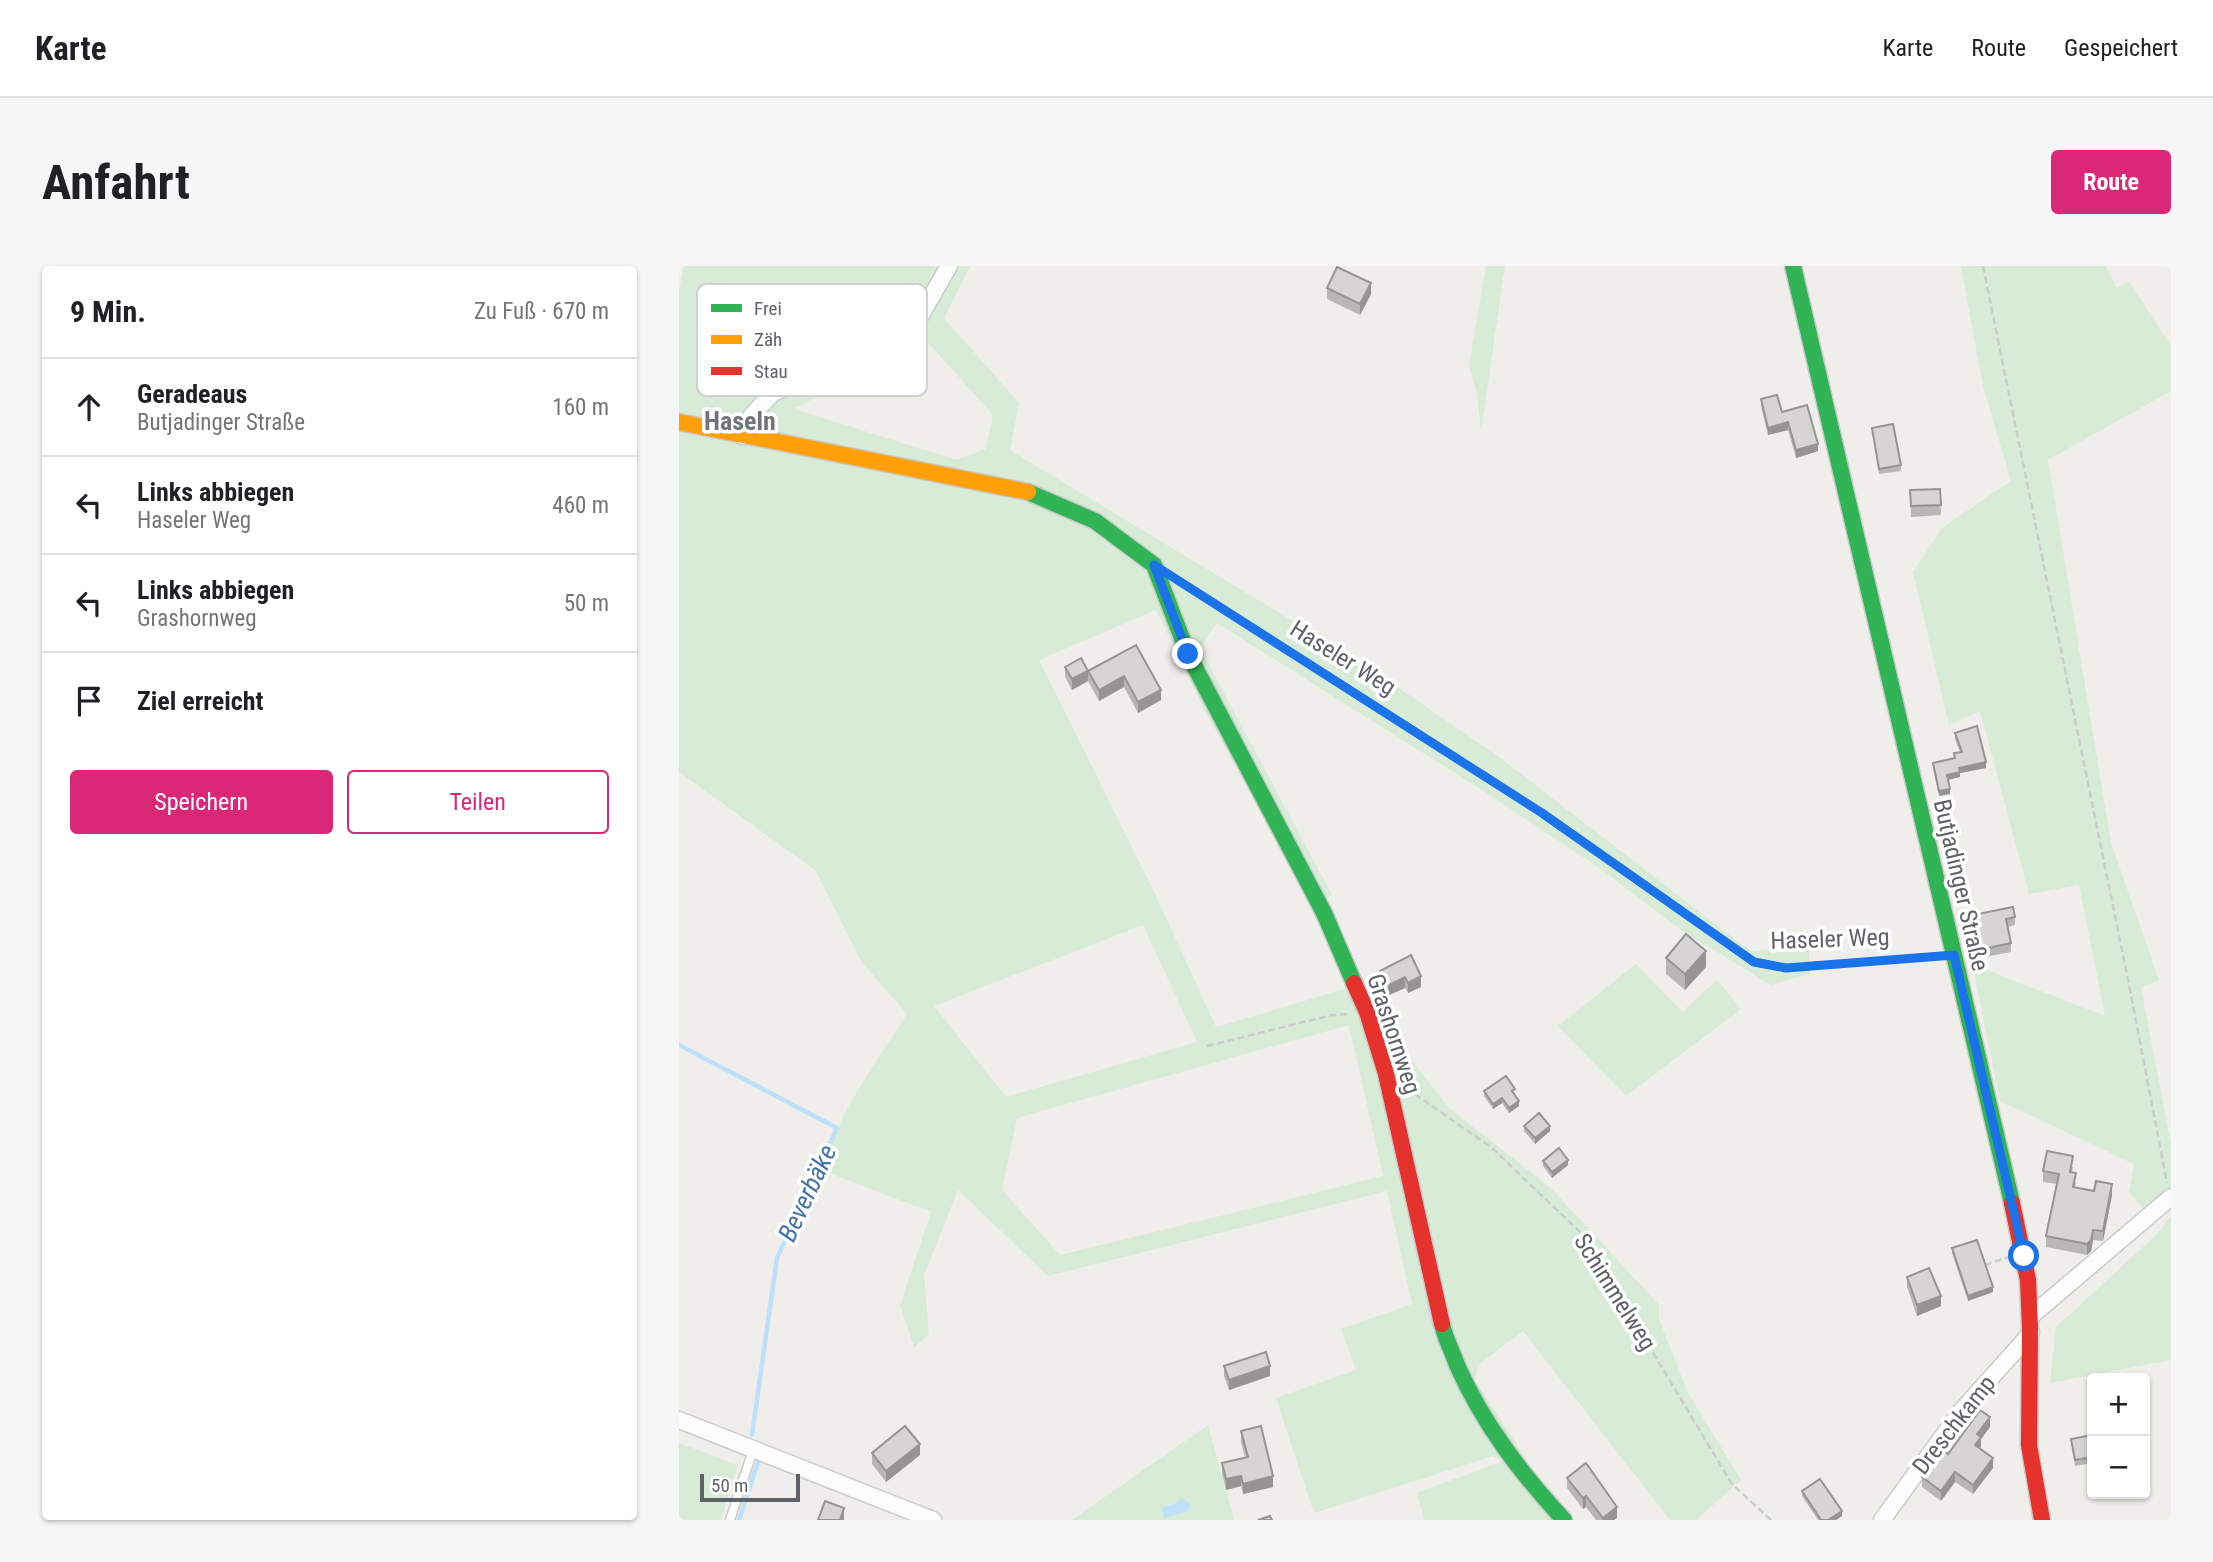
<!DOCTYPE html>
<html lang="de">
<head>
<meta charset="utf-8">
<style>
  body { margin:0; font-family:"Roboto Condensed",sans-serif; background:#f6f6f6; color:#202124 }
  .controls { position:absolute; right:21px; bottom:21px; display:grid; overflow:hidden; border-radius:7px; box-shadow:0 2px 5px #0004 }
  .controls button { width:63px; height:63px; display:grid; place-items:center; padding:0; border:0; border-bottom:2px solid #e0e0e0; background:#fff; color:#202124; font:35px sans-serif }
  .scale { position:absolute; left:21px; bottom:18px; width:100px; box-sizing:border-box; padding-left:7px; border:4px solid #5f6368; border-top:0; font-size:19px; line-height:24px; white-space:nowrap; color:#5f6368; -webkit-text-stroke:5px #fff; paint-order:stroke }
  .stop { position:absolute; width:21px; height:21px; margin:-16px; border:5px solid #1a73e8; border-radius:50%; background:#fff }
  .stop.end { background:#1a73e8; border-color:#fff; box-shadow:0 2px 7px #0008 }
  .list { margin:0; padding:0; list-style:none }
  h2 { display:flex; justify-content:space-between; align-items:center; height:91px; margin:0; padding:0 28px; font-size:30px }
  h2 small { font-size:23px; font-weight:400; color:#757577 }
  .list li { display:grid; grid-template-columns:46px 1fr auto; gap:21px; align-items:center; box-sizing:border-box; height:98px; padding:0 28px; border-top:2px solid #e0e0e0 }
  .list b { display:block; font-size:26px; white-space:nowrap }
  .list p { margin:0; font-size:23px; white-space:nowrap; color:#757577 }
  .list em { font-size:23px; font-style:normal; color:#757577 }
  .actions { display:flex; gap:14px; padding:21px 28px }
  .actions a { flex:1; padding:16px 0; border:2px solid #db2777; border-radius:7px; text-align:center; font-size:24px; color:#db2777 }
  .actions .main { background:#db2777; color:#fff }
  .icon { flex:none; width:38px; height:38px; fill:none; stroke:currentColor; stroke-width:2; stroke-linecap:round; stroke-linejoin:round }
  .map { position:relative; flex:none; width:1492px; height:1254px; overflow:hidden; border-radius:7px }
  header { display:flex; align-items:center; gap:42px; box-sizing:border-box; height:98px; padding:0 35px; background:#fff; border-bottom:2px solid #e0e0e0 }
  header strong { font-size:33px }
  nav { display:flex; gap:38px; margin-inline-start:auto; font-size:24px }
  .intro { display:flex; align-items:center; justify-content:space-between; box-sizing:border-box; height:168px; padding:0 42px }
  h1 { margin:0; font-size:49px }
  .button { padding:18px 32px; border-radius:7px; background:#db2777; color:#fff; font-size:24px; font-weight:700 }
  main { display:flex; gap:42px; padding:0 42px }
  aside { flex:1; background:#fff; border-radius:7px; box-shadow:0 2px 5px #0004 }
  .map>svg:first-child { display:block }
  .green { fill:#d8ebd6; fill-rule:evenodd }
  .water { fill:#bfe0f9 }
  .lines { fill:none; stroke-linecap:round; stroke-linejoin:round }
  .stream { stroke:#bfe0f9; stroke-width:4.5 }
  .lane-casing { stroke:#cbcccc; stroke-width:11 }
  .street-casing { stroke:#cbcccc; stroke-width:19 }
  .fast-casing { stroke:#cacacb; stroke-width:19 }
  .slow-casing { stroke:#cacacb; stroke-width:19 }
  .jam-casing { stroke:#cacacb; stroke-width:19 }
  .path { stroke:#cacfcc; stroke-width:2.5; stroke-dasharray:7 3.5; stroke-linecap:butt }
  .lane { stroke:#fdfcfc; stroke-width:8 }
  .street { stroke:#fdfcfc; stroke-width:16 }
  .fast { stroke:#30b455; stroke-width:16 }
  .slow { stroke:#ff9f0a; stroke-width:16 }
  .jam { stroke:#e5322d; stroke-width:16 }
  .wall { fill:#b8b7b5 }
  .shaded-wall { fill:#969594 }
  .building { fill:#d6d5d3; stroke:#969594; stroke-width:2 }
  .route { stroke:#1a73e8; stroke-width:9 }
  .labels { text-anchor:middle; stroke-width:7; stroke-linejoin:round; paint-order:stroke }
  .street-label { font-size:24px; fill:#5f6368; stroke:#fff }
  .neighbourhood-label { font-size:26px; font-weight:bold; fill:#70757a; stroke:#fff }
  .water-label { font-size:26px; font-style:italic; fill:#4174aa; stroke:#fff }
  .key { fill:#fff; stroke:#cfd0d2; stroke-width:2 }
  .key-label { font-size:19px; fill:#5f6368 }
</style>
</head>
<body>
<header>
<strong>Karte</strong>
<nav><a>Karte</a><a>Route</a><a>Gespeichert</a></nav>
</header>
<div class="intro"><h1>Anfahrt</h1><a class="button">Route</a></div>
<main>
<aside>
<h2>9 Min.<small>Zu Fuß · 670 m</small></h2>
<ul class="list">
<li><svg class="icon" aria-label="ahead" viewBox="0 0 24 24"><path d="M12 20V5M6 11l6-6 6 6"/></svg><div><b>Geradeaus</b><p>Butjadinger Straße</p></div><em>160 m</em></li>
<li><svg class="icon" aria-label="left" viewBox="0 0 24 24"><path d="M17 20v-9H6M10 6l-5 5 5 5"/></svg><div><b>Links abbiegen</b><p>Haseler Weg</p></div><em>460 m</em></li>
<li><svg class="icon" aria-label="left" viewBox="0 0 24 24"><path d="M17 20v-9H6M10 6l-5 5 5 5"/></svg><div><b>Links abbiegen</b><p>Grashornweg</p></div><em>50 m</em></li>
<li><svg class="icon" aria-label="arrive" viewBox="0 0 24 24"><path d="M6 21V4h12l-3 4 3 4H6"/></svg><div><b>Ziel erreicht</b></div></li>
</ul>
<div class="actions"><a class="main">Speichern</a><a>Teilen</a></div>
</aside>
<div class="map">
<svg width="1492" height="1254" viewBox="0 0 1492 1254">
  <rect width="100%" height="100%" fill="#efeeea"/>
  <g class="green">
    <path d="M 5,0 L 291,0 L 265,52 L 340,137 L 331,184 L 688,400 L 820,491 L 1071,685 L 1130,683 L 1131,708 L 1092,719 L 1002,664 L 922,603 L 803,524 L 538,357 L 521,382 L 653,629 L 634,638 L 525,443 L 477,344 L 360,394 L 478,632 L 537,761 L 669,722 L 706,760 L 770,842 L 873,923 L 980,1039 L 980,1053 L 1009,1127 L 1062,1214 L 1017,1254 L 991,1254 L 844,1065 L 799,1099 L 796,1114 L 847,1193 L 825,1195 L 877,1254 L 745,1254 L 738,1227 L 824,1195 L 814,1190 L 635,1247 L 597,1132 L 677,1104 L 662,1063 L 733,1038 L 708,925 L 369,1010 L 279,924 L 245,1009 L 250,1068 L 235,1081 L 221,1040 L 252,946 L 147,906 C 147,863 204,786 228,748 L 182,695 L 136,604 L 0,506 L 0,24 ZM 246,73 L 314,149 L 307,183 L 278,194 L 115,143 ZM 464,659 L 518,776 L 327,831 L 255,740 ZM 670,759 L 704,910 L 381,989 L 323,924 L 338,852 Z"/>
    <path d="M 807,0 L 826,0 L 802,166 L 798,127 L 790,100 Z"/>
    <path d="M 1282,0 L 1427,0 L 1437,22 L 1450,16 L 1492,80 L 1492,125 L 1369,194 L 1432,577 L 1480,714 L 1462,722 L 1492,879 L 1492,921 L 1465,943 L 1450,926 L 1455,898 L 1321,835 L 1293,698 L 1426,750 L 1400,619 L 1350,628 L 1301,445 L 1270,459 L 1234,306 L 1263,262 L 1332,215 L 1304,120 Z"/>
    <path d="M 957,698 L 1003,746 L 1038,714 L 1062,743 L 947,830 L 879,760 Z"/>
    <path d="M 1492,950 L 1492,1094 L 1371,1117 L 1377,1061 L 1476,970 Z"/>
    <path d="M 529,1159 L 555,1254 L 393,1254 Z"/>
    <path d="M 0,1177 L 59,1199 L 42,1254 L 0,1254 Z"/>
  </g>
  <path class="water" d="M 503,1232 L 511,1238 L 509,1245 L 485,1252 L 483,1241 L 496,1238 Z"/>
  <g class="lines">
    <g class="stream">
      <path d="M 0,779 L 158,862 L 98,992 L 73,1169"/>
      <path d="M 60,1254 L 79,1196"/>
    </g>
    <g class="lane-casing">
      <path id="lane" d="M 51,1254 L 74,1184"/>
    </g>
    <g class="street-casing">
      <g id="street">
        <path d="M 64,170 L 73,149 L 94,127 L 207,74 L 239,54 L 270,0"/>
        <path d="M 1351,1051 L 1492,931"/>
        <path d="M 0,1154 L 254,1254"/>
        <path d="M 1203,1254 L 1283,1144 L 1352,1067"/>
      </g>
    </g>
    <g class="fast-casing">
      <g id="fast">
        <path d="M 1114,0 L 1333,937"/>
        <path d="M 349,226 L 416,255 L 475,299 L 509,388 L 645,647 L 675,717"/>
        <path d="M 763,1058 C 766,1072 773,1085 778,1099 C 804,1158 842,1207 885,1254"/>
      </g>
    </g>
    <g class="slow-casing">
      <path id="slow" d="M 0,156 L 349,226"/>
    </g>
    <g class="jam-casing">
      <g id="jam">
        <path d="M 675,717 L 688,746 L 707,808 L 763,1058"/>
        <path d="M 1333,937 L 1349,1014 L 1351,1061 L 1350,1179 L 1363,1254"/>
      </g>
    </g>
    <g class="path">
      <path d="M 1304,0 L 1452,729 L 1488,917"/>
      <path d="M 498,314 L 863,547 L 1075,696 L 1107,702 L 1257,690"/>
      <path d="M 528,780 L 653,749 L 671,748"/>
      <path d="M 727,822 L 812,881 L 902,967 L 1053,1218 L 1092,1254"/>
      <path d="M 1306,999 L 1329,991"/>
    </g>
    <use href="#lane" class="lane"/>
    <use href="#street" class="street"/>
    <use href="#fast" class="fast"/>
    <use href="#slow" class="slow"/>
    <use href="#jam" class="jam"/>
  </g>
  <g class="wall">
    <path d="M 648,22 L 692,28 L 681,49 L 648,33 Z"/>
    <path d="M 1082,133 L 1103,146 L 1139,185 L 1117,192 L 1109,164 L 1089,169 L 1082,140 Z"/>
    <path d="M 1193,162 L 1222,199 L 1222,205 L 1200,208 Z"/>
    <path d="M 1261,223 L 1262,249 L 1232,251 L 1231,224 Z"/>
    <path d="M 457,379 L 482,434 L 459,447 L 445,421 L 420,435 L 409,415 L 393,424 L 386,411 L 386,401 L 409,405 Z"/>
    <path d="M 1276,467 L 1307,502 L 1281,507 L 1281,511 L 1269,514 L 1271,528 L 1260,530 L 1254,502 L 1254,497 L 1275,493 L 1275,487 L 1281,486 L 1276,473 Z"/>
    <path d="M 1299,648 L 1336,651 L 1336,659 L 1329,661 L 1332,677 L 1332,686 L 1295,693 L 1290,669 L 1290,660 L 1300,658 Z"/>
    <path d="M 732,689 L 742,721 L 729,727 L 726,722 L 708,730 L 701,715 L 701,705 Z"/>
    <path d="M 987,692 L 1027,701 L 1006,724 L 987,708 Z"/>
    <path d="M 805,825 L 836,828 L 840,840 L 830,847 L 823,837 L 814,843 L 805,830 Z"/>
    <path d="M 845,860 L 871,865 L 856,878 L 845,865 Z"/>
    <path d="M 864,895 L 889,899 L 873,912 L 864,900 Z"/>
    <path d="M 1394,901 L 1393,906 L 1397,918 L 1396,921 L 1433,929 L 1424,975 L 1414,974 L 1412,985 L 1408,989 L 1367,981 L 1367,970 L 1378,918 L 1364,916 L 1364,905 Z"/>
    <path d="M 1273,982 L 1314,1026 L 1289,1035 L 1273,987 Z"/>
    <path d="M 1228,1011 L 1262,1040 L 1238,1050 L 1228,1021 Z"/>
    <path d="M 545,1100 L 591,1110 L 550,1124 L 545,1110 Z"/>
    <path d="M 1311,1161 L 1302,1173 L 1302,1181 L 1300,1182 L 1314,1202 L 1294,1228 L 1276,1216 L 1262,1235 L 1243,1221 L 1243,1211 L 1269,1188 Z"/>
    <path d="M 562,1165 L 594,1221 L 564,1228 L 562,1220 L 547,1224 L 543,1208 L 543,1197 L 566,1191 L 562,1176 Z"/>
    <path d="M 1413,1169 L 1413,1197 L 1396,1200 L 1392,1173 Z"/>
    <path d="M 193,1187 L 241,1189 L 207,1216 L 193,1198 Z"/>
    <path d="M 888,1212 L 938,1252 L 935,1254 L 917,1254 L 907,1241 L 904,1243 L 888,1222 Z"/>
    <path d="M 1123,1225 L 1163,1250 L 1157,1254 L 1139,1254 L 1123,1230 Z"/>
  </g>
  <g class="shaded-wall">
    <path d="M 692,17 L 692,28 L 681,49 L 681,38 Z"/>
    <path d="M 1109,156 L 1109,164 L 1089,169 L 1089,162 Z"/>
    <path d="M 1139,178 L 1139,185 L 1117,192 L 1117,184 Z"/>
    <path d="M 409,405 L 409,415 L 393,424 L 393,413 Z"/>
    <path d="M 445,410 L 445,421 L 420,435 L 420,424 Z"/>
    <path d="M 482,424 L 482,434 L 459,447 L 459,436 Z"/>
    <path d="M 1307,496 L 1307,502 L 1281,507 L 1281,511 L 1268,514 L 1268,509 L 1280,502 Z"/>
    <path d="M 1271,523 L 1271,528 L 1260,530 L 1260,525 Z"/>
    <path d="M 1027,685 L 1027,701 L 1006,724 L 1006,708 Z"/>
    <path d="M 742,710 L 742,721 L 729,727 L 729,717 Z"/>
    <path d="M 726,711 L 726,722 L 708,730 L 708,720 Z"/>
    <path d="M 823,832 L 823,837 L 814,843 L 814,838 Z"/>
    <path d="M 840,835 L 840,840 L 830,847 L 830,842 Z"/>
    <path d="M 871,860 L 871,865 L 856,878 L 856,872 Z"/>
    <path d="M 889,894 L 889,899 L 873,912 L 873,906 Z"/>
    <path d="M 1433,918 L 1433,929 L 1424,975 L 1424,965 Z"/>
    <path d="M 1414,964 L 1414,974 L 1412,985 L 1408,989 L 1408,978 Z"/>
    <path d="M 1314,1021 L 1314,1026 L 1289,1035 L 1289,1030 Z"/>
    <path d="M 1262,1030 L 1262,1040 L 1238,1050 L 1238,1039 Z"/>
    <path d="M 591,1100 L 591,1110 L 550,1124 L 550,1114 Z"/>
    <path d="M 1311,1151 L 1311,1161 L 1302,1173 L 1302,1181 L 1296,1188 L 1296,1179 L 1298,1168 Z"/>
    <path d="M 241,1178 L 241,1189 L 207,1216 L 207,1205 Z"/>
    <path d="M 1314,1192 L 1314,1202 L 1294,1228 L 1294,1219 Z"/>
    <path d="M 1276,1206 L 1276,1216 L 1262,1235 L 1262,1225 Z"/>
    <path d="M 562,1210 L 562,1220 L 547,1224 L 547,1213 Z"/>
    <path d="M 594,1210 L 594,1221 L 564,1228 L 564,1218 Z"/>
    <path d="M 907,1230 L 907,1241 L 904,1243 L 904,1232 Z"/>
    <path d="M 938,1241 L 938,1252 L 935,1254 L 924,1254 L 924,1252 Z"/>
    <path d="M 165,1242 L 165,1254 L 161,1254 Z"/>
    <path d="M 1163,1245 L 1163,1250 L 1157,1254 L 1149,1254 Z"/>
  </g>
  <g class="building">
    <path d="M 658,1 L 692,17 L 681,38 L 648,22 Z"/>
    <path d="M 1098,129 L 1103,146 L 1128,139 L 1139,178 L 1117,184 L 1109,156 L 1089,162 L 1082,133 Z"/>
    <path d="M 1214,158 L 1222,199 L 1200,203 L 1193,162 Z"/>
    <path d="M 1261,223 L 1262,239 L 1232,240 L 1231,224 Z"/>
    <path d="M 457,379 L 482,424 L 459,436 L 445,410 L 420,424 L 409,405 Z"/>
    <path d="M 402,392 L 409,405 L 393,413 L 386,401 Z"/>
    <path d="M 1298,460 L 1307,496 L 1280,502 L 1281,506 L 1268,509 L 1271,523 L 1260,525 L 1254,497 L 1276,492 L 1275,487 L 1283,486 L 1276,467 Z"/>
    <path d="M 1334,641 L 1336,651 L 1327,653 L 1332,677 L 1295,685 L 1290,660 L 1301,658 L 1299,648 Z"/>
    <path d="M 1007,668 L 1027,685 L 1006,708 L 987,692 Z"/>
    <path d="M 732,689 L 742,710 L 729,717 L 726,711 L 708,720 L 701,705 Z"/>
    <path d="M 827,810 L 836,823 L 833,825 L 840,835 L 830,842 L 823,832 L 814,838 L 805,825 Z"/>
    <path d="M 860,847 L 871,860 L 856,872 L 845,860 Z"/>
    <path d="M 880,882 L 889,894 L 873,906 L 864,895 Z"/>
    <path d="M 1368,885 L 1394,890 L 1391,906 L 1397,907 L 1394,921 L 1415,925 L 1417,915 L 1433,918 L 1424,965 L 1414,964 L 1412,974 L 1408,978 L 1367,970 L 1380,908 L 1364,905 Z"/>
    <path d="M 1298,974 L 1314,1021 L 1289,1030 L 1273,982 Z"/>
    <path d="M 1250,1002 L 1262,1030 L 1238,1039 L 1228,1011 Z"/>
    <path d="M 587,1086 L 591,1100 L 550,1114 L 545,1100 Z"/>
    <path d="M 1301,1144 L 1311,1151 L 1298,1168 L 1302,1171 L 1296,1179 L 1314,1192 L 1294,1219 L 1276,1206 L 1262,1225 L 1243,1211 L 1264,1184 L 1269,1188 Z"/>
    <path d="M 226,1160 L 241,1178 L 207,1205 L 193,1187 Z"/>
    <path d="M 582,1160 L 594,1210 L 564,1218 L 562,1210 L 547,1213 L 543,1197 L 569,1191 L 562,1165 Z"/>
    <path d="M 1413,1169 L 1413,1191 L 1396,1194 L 1392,1173 Z"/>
    <path d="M 907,1197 L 938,1241 L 924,1252 L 907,1230 L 904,1232 L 888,1212 Z"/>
    <path d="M 1141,1213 L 1163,1245 L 1149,1254 L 1142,1254 L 1123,1225 Z"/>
    <path d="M 146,1235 L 165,1242 L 161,1254 L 139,1254 Z"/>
    <path d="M 591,1250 L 593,1254 L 579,1254 Z"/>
  </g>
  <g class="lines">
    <path class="route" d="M 509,388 L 475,299 L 863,547 L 1075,696 L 1107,702 L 1275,689 L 1345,990"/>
  </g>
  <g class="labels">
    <g class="street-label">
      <text transform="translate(664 392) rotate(32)" y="8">Haseler Weg</text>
      <text transform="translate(1282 619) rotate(77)" y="8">Butjadinger Straße</text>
      <text transform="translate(1151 673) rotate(-2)" y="8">Haseler Weg</text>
      <text transform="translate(715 768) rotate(72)" y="8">Grashornweg</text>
      <text transform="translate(936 1026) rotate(58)" y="8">Schimmelweg</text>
      <text transform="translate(1275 1159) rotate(-52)" y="8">Dreschkamp</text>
    </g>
    <g class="neighbourhood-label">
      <text x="61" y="164">Haseln</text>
    </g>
    <g class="water-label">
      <text transform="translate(128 927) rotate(-65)" y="9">Beverbäke</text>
    </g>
  </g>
  <rect x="18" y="18" width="230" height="112" rx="10" class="key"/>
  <rect x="32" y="38" width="31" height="8" fill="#30b455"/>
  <rect x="32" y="69" width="31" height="9" fill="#ff9f0a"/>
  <rect x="32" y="101" width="31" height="8" fill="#e5322d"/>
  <g class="key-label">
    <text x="75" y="49">Frei</text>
    <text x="75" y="80">Zäh</text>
    <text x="75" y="112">Stau</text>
  </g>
</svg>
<div class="controls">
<button>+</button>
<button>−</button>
</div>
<div class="scale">50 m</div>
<div class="stop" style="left:1345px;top:990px"></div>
<div class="stop end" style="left:509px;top:388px"></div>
</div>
</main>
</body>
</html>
